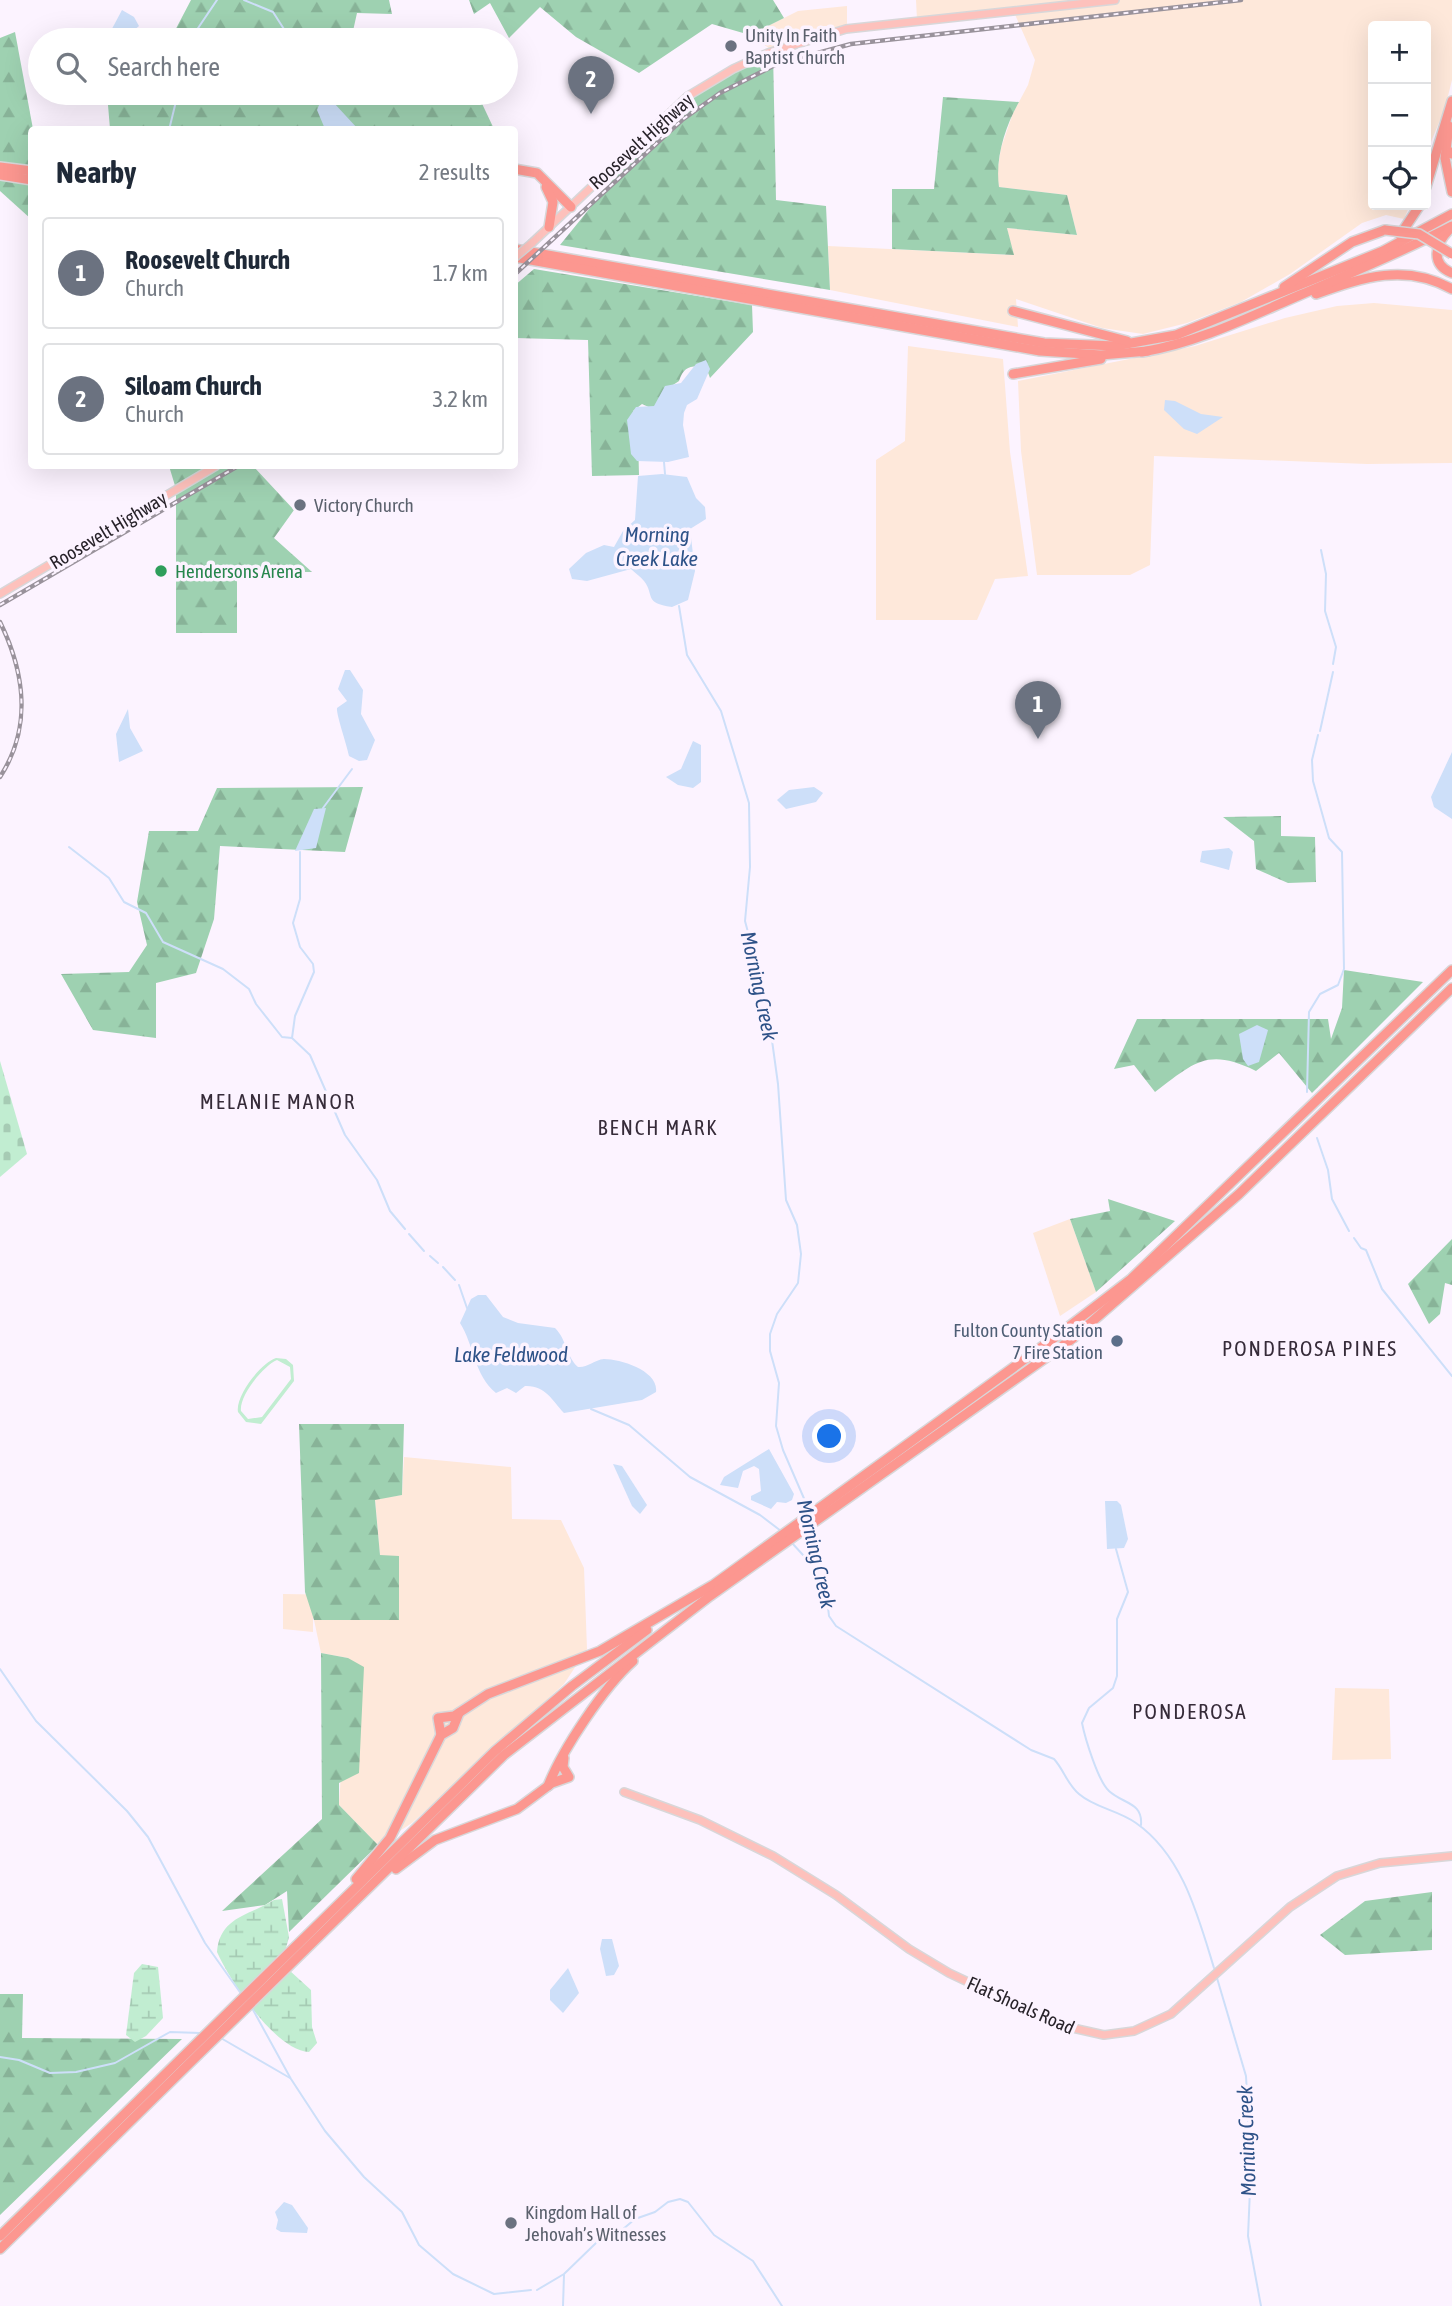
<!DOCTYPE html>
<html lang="en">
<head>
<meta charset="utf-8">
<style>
  body { margin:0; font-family:"Asap Condensed",sans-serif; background:#f6f6f7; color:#1f2937 }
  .controls { position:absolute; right:21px; top:21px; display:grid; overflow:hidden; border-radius:7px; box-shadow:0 7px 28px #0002 }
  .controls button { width:63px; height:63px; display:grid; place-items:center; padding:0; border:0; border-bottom:2px solid #e0e1e3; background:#fff; color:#1f2937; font:35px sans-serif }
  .you { position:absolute; left:830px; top:1437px; width:24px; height:24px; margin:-18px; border:5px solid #fff; border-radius:50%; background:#1a73e8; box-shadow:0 0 0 10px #1a73e833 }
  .badge { display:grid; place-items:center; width:46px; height:46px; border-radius:50%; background:#1a73e8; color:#fff; font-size:23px; font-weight:700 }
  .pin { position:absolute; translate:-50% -58px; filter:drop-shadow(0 2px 4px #0008) }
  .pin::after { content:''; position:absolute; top:37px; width:24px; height:21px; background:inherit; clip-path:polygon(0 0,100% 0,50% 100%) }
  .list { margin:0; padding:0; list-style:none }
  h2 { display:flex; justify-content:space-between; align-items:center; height:91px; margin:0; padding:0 28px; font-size:30px }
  h2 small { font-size:23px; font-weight:400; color:#747a83 }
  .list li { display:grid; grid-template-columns:46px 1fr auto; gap:21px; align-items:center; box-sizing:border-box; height:112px; margin:0 14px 14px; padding:0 14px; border:2px solid #e0e1e3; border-radius:7px }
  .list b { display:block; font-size:26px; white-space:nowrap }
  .list p { margin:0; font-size:23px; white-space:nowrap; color:#747a83 }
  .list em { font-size:23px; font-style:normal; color:#747a83 }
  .icon { flex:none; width:38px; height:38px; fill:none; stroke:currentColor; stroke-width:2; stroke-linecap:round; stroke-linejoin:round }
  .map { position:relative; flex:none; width:1452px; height:2306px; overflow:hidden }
  .search { position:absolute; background:#fff; box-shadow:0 7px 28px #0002; left:28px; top:28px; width:490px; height:77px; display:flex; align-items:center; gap:18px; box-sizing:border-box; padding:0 24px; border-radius:38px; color:#747a83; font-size:26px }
  .panel { position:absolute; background:#fff; box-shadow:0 7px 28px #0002; left:28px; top:126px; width:490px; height:343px; border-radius:7px }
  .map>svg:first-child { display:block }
  .commercial { fill:#fee8da }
  .forest { fill:url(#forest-firs) }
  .wetland { fill:url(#wetland-marsh) }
  .cemetery { fill:url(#cemetery-stones) }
  .pitch { fill:#c1edd1; fill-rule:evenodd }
  .water { fill:#cddff9 }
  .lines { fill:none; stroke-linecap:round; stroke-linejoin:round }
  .stream { stroke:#cddff9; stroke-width:2 }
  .major-casing { stroke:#d8d7d9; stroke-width:10 }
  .highway-casing { stroke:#d8d7d9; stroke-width:12 }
  .major { stroke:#fdc1bc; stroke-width:7 }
  .highway { stroke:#fc9790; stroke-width:9 }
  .rail-casing { stroke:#99929b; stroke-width:4.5 }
  .rail { stroke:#fcf3ff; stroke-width:2; stroke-dasharray:5; stroke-linecap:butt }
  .major-bridge-casing { stroke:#d8d7d9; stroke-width:10; stroke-linecap:butt }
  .highway-bridge-casing { stroke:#d8d7d9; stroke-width:12; stroke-linecap:butt }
  .major-bridge { stroke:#fdc1bc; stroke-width:7 }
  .highway-bridge { stroke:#fc9790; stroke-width:9 }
  .worship-dot { fill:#6b7280; stroke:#fcf3ff; stroke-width:2.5 }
  .leisure-dot { fill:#2e9e5b; stroke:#fcf3ff; stroke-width:2.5 }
  .service-dot { fill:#5c6f8a; stroke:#fcf3ff; stroke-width:2.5 }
  .labels { text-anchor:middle; stroke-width:7; stroke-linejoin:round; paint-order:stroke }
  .worship-label { font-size:19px; fill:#5b616d; stroke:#fcf3ff; text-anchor:start }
  .street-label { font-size:19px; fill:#28232a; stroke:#fcf3ff }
  .leisure-label { font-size:19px; fill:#27864d; stroke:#fcf3ff; text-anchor:start }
  .service-label { font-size:19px; fill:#4e5e75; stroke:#fcf3ff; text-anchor:end }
  .water-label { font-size:21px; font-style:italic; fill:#2e5288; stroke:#fcf3ff }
  .neighbourhood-label { font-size:21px; letter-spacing:2px; fill:#362b39; stroke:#fcf3ff }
</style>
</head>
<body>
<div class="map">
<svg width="1452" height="2306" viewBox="0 0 1452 2306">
  <defs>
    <pattern id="forest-firs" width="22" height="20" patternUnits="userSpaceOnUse" patternTransform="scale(1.75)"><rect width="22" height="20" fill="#9ed1b1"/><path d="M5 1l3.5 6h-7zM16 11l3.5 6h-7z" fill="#88b398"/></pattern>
    <pattern id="wetland-marsh" width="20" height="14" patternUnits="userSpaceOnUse" patternTransform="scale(1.75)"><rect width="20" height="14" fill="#c1edd1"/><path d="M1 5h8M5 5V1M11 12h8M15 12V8" fill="none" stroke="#a6cbb4"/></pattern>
    <pattern id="cemetery-stones" width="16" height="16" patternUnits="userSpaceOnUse" patternTransform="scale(1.75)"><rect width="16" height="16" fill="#c1edd1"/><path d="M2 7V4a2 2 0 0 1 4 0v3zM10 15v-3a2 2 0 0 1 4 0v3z" fill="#a6cbb4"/></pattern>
  </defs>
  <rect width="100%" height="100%" fill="#fcf3ff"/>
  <g class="commercial">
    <path d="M 916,0 L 1452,0 L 1452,80 L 1445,108 L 1426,154 L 1426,26 L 1373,26 L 1373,205 L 1410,205 L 1404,219 L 1386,215 L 1362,223 L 1290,274 L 1241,302 L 1187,323 L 1143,334 L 1102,328 L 1016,299 L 1018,327 L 830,290 L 828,246 L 1013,255 L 1007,228 L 1077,235 L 1067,195 L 999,187 L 997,174 L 1001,148 L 1013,113 L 1028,85 L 1035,60 L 1013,10 L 917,20 Z"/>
    <path d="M 847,6 L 847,31 L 773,51 L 750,35 L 798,11 Z"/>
    <path d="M 1374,303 L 1452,310 L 1452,463 L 1367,464 L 1154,456 L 1150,565 L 1130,575 L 1037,575 L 1021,451 L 1018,381 L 1195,346 L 1285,318 L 1337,306 Z"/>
    <path d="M 908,346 L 1003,359 L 1010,452 L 1028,576 L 995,579 L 977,620 L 876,620 L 876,460 L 905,441 Z"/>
    <path d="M 1070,1219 L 1096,1292 L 1060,1316 L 1033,1233 Z"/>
    <path d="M 404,1457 L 511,1467 L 512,1519 L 561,1520 L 584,1568 L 587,1649 L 564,1684 L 412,1823 L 378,1845 L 339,1805 L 348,1658 L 321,1653 L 314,1620 L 398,1620 L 313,1616 L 313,1632 L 283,1629 L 283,1594 L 345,1595 L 399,1556 L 380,1556 L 375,1499 L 402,1495 Z"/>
    <path d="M 1335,1688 L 1389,1689 L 1391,1759 L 1332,1760 Z"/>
  </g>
  <g class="forest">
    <path d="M 191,0 L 389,0 L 392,14 L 357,13 L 351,40 L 230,38 L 170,40 Z"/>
    <path d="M 469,0 L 773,0 L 784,18 L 750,35 L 712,24 L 639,73 L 576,37 L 540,7 L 509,38 L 490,3 L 474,14 Z"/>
    <path d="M 15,32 L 33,129 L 31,219 L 0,191 L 0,38 Z"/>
    <path d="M 773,51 L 776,200 L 826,206 L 830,290 L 560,245 L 667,113 L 691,95 Z"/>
    <path d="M 233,93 L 400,93 L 400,105 L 429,100 L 429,93 L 477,93 L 494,129 L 110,129 L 108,105 L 232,104 Z"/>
    <path d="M 943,97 L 1019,102 C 1005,127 995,158 999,187 L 1067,195 L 1077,235 L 1007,228 L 1014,255 L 892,249 L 892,189 L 934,189 Z"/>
    <path d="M 534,269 L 752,305 L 753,332 L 710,378 L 706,367 C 691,365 684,366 679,381 L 670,387 L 653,409 L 642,404 L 633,411 L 638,437 L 639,475 L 592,476 L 588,340 L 515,338 L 514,286 Z"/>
    <path d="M 169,466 L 253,466 L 294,510 L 274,538 L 312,572 L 237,572 L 237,633 L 176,633 L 176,489 Z"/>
    <path d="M 363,787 L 345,852 L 220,846 L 214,919 L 196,973 L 156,983 L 156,1038 L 93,1030 L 61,974 L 129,972 L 147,945 L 137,902 L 149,831 L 198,831 L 217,788 Z"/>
    <path d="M 1281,816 L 1281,836 L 1315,837 L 1316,882 L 1288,883 L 1256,869 L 1254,841 L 1223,817 Z"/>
    <path d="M 1344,970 L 1423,982 L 1312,1093 L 1279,1053 L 1256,1071 C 1207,1047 1194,1063 1155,1092 L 1134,1065 L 1114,1069 L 1137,1019 L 1328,1019 L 1331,1039 L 1342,1008 Z"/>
    <path d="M 1108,1199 L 1175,1221 L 1096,1292 L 1070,1219 L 1110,1211 Z"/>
    <path d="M 1452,1239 L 1452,1285 L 1445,1283 L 1440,1314 L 1429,1324 L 1408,1284 Z"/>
    <path d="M 299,1424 L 404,1424 L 402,1495 L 375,1500 L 380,1555 L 399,1556 L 399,1620 L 314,1620 L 305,1592 Z"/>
    <path d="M 321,1653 L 348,1658 L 364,1667 L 359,1773 L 339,1783 L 339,1805 L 378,1845 L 289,1932 L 287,1891 L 265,1905 L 222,1911 L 322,1819 Z"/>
    <path d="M 1432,1892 L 1432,1950 L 1345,1955 L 1320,1935 L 1365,1901 Z"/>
    <path d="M 0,1994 L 23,1994 L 22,2038 L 182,2039 L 0,2215 Z"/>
  </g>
  <g class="wetland">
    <path d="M 282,1899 L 289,1937 L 283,1959 L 289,1970 L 311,1990 L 312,2027 L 317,2043 L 309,2052 C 276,2051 230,1981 217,1952 C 220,1917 248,1916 274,1900 Z"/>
    <path d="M 142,1964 L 158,1967 L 163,2018 L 146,2036 L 135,2042 L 126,2035 L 134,1973 Z"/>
  </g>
  <path class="cemetery" d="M 0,1061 L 27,1154 L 0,1177 Z"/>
  <path class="pitch" d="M 276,1358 L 286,1359 L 293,1365 L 294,1381 L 261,1424 L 246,1422 L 238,1412 C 235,1396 261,1363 276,1358 ZM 277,1360 L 290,1367 L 291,1379 L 262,1417 L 248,1419 L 241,1411 C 239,1396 263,1366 277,1360 Z"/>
  <g class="water">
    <path d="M 122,10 L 134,17 L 139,26 L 122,40 L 106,40 Z"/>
    <path d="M 321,100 L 334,103 L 358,129 L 340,126 L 336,129 L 325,129 L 317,110 Z"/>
    <path d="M 706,360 L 710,369 L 697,399 L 687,405 L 684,413 L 683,425 L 689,457 L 668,462 L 637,461 L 631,454 L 627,420 L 636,407 L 654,406 L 665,386 L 681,383 L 696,364 Z"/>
    <path d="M 1165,400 L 1175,401 L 1201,414 L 1223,417 L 1197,434 L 1184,429 L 1164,410 Z"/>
    <path d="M 662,474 L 687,477 L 696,498 L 705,507 L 706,519 L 690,529 L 695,571 L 688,600 L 672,607 C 643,603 655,595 644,581 C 641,577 635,573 631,569 L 587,581 L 572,579 L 569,569 L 586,553 L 604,545 L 614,547 L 623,531 L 635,520 L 638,476 Z"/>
    <path d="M 345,670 L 350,670 L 363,690 L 361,714 L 375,740 L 367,760 L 359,761 L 349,756 C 347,745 336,714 337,708 L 347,701 L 338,689 Z"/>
    <path d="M 128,709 L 130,728 L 143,751 L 119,762 L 116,734 Z"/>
    <path d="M 693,741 L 701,745 L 701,782 L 693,788 L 678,785 L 666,777 L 681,769 Z"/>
    <path d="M 1452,752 L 1452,819 L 1434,807 L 1431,797 Z"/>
    <path d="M 814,787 L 823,793 L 816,802 L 786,809 L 777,800 L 789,790 Z"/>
    <path d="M 326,808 L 316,848 L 295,851 L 314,809 Z"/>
    <path d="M 1229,848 L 1233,852 L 1229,870 L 1200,862 L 1202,851 Z"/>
    <path d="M 1257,1025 L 1268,1030 L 1259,1062 L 1248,1066 L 1243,1059 L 1239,1034 Z"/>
    <path d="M 478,1295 L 486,1295 L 503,1317 L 518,1323 L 555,1328 C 567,1340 566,1356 578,1367 C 587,1368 594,1360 604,1359 C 621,1359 659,1371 656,1392 L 642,1400 L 564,1413 C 552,1400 545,1385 525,1386 L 516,1393 L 507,1388 L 496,1393 C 474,1375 474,1345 460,1323 L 471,1299 Z"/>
    <path d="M 769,1449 L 794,1494 L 792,1500 L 786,1503 L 777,1502 L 771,1509 L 751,1500 L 751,1496 L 761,1491 L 759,1469 L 754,1466 L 743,1471 L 738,1488 L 720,1485 L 724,1477 Z"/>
    <path d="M 613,1464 L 622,1466 L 647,1505 L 640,1514 L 632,1506 Z"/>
    <path d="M 1105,1501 L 1117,1501 L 1121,1505 L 1128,1539 L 1124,1548 L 1107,1549 Z"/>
    <path d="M 602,1939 L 612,1939 L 619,1966 L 614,1975 L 606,1976 L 600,1949 Z"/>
    <path d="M 568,1968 L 579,1993 L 563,2013 L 550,2000 L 550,1990 Z"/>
    <path d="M 284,2202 L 292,2205 L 308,2228 L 307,2233 L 281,2232 L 276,2229 L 278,2220 L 275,2212 Z"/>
  </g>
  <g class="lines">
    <g class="stream">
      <path d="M 244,0 L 273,12 L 291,40"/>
      <path d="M 190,40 L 217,0"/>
      <path d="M 320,93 L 325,100"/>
      <path d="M 169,130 L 178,93"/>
      <path d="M 664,462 L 665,474"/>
      <path d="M 1321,550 L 1326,574 L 1325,611 L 1336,647 L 1333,664"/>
      <path d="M 679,606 L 687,655 L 721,711 L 749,803 L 750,867 L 745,921 L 767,1004 L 778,1084 L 786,1200 L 797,1225 L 801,1254 L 798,1283 L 777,1314 L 770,1334 L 770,1351 L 779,1383 L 776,1426 L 783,1450 L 809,1510"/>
      <path d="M 1320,731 L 1333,672"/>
      <path d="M 323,808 L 352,769"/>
      <path d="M 69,847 L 109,878 L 124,902 L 146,913 L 163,942 L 223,969 L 249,989 L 256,1004 L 282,1037 L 292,1038 L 310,1055 L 345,1135 L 377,1180 L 390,1211 L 405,1229"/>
      <path d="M 292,1038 L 295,1016 L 314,972 L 313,964 L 300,947 L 293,923 L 300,899 L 300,852"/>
      <path d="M 1307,1092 L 1309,1012 L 1320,994 L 1338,985 L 1344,969 L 1342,852 L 1329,838 L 1313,781 L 1312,760 L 1318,735"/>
      <path d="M 1317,1138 L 1328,1170 L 1332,1199 L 1349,1231"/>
      <path d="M 409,1234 L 424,1251"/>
      <path d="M 1354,1238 L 1361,1248 L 1366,1250 L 1382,1289 L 1452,1376"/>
      <path d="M 430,1256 L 438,1263"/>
      <path d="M 443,1267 L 455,1280"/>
      <path d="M 459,1285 L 467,1308"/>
      <path d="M 591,1409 L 629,1425 L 690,1477 L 760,1515 L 781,1531"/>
      <path d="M 811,1530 L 819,1585 L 827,1599 L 829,1616 L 836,1626 L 1031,1750 L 1054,1759 C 1064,1770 1067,1784 1079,1794 C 1095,1808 1118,1810 1136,1823 C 1183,1856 1198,1916 1214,1968"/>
      <path d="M 792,1543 L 803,1555 L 812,1557"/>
      <path d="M 1116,1549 L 1128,1592 L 1117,1619 L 1117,1676 L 1113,1688 L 1089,1708 L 1082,1723 C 1085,1738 1098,1781 1109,1791 C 1123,1804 1143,1802 1141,1825"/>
      <path d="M 0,1669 L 36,1721 L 127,1811 L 148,1837 L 205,1943 L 242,1995"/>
      <path d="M 1217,1978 L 1246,2076 L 1251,2167 L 1248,2236 L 1261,2306"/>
      <path d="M 252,2008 L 291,2079 L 325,2131 L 364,2177 L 402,2212 L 419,2245 L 453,2274 L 494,2294 L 531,2290"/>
      <path d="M 219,2037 L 290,2078"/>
      <path d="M 0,2057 L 19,2060 L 50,2073 L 76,2072 L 115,2063 L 170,2032 L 200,2033"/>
      <path d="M 537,2290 L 564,2274 L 596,2243 L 616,2235 L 635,2219 L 655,2212 L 668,2202 L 680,2199 L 688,2202 L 714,2235 L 753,2261 L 782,2306"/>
      <path d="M 563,2306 L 564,2275"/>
    </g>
    <g class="major-casing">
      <g id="major">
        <path d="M 532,243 L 688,96 L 733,69 L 768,53 L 846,29 L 1115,0"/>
        <path d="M 0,594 L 216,466"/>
        <path d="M 624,1792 L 700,1820 L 773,1856 L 836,1895 L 909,1949 L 949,1973 L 1059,2025 L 1104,2035 L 1134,2031 L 1171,2014 L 1290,1907 L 1337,1876 L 1380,1863 L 1452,1856"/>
      </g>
    </g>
    <g class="highway-casing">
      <g id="highway">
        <path d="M 1449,126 L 1445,158 L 1452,192"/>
        <path d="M 1452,152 L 1452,154"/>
        <path d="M 0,167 L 32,171"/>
        <path d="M 514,169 L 537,173 L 571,207"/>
        <path d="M 0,175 L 32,180"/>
        <path d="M 546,187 L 553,202 L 549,227"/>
        <path d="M 1426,187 L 1452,101"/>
        <path d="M 1449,230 C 1435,244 1430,264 1452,273"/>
        <path d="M 1400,235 L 1420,205"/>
        <path d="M 514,249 L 1044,343 L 1115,346 L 1176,335 L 1383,251 L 1452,214"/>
        <path d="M 514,257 L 1040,351 L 1101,355 L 1148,351"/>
        <path d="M 1284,287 L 1352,242 L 1385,230"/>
        <path d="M 1316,294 C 1363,277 1406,263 1452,289"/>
        <path d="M 1013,311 L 1127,341"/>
        <path d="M 1142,352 C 1197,343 1249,317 1300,295 C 1351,273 1402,252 1452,226"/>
        <path d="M 1013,374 L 1101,359"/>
        <path d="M 441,1735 L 438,1718 L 454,1716 L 488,1694 L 600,1651 L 713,1585 L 1054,1338 L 1131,1279 L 1452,970"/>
        <path d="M 548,1786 C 562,1750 604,1687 633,1661"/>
        <path d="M 396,1869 L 435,1840 L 517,1809 L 552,1783 L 569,1777 L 563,1767 L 564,1758"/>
        <path d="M 356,1879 L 390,1838 L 441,1735 L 453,1728 L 459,1713"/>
        <path d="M 0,2236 L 495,1751 L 572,1686 L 647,1630"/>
        <path d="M 0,2249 L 504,1755 L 710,1596 L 1072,1339 L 1239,1194 L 1452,988"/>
      </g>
    </g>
    <use href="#major" class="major"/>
    <use href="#highway" class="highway"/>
    <g class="rail-casing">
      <g id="rail">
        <path d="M 514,275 L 682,120 L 720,93 L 777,64 L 851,44 L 1241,0"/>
        <path d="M 0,605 L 238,466"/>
        <path d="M 0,622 C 25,673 32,728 0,777"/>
      </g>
    </g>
    <use href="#rail" class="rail"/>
    <g class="major-bridge-casing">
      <path id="major-bridge" d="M 514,258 L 532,243"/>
    </g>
    <g class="highway-bridge-casing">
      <path id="highway-bridge" d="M 1385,230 L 1419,234 L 1452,254"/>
    </g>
    <use href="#major-bridge" class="major-bridge"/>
    <use href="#highway-bridge" class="highway-bridge"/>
  </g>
  <g class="worship-dot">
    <circle cx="731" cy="46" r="7"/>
    <circle cx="300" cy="505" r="7"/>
    <circle cx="511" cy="2223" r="7"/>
  </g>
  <circle class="leisure-dot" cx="161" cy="571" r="7"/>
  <circle class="service-dot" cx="1117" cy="1341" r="7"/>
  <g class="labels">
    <g class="worship-label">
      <text x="745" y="42">Unity In Faith<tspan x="745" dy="22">Baptist Church</tspan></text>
      <text x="314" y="512">Victory Church</text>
      <text x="525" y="2219">Kingdom Hall of<tspan x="525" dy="22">Jehovah’s Witnesses</tspan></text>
    </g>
    <g class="street-label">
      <text transform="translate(641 141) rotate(-42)" y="7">Roosevelt Highway</text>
      <text transform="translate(108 530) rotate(-31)" y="7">Roosevelt Highway</text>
      <text transform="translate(1021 2005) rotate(24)" y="7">Flat Shoals Road</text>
    </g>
    <g class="leisure-label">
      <text x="175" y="578">Hendersons Arena</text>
    </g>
    <g class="service-label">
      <text x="1103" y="1337">Fulton County Station<tspan x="1103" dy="22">7 Fire Station</tspan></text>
    </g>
    <g class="water-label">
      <text x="657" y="542">Morning<tspan x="657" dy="24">Creek Lake</tspan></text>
      <text transform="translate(759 986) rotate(78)" y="7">Morning Creek</text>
      <text x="511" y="1362">Lake Feldwood</text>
      <text transform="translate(816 1554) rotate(77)" y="7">Morning Creek</text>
      <text transform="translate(1247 2141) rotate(-92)" y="7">Morning Creek</text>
    </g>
    <g class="neighbourhood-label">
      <text x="278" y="1109">MELANIE MANOR</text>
      <text x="658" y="1135">BENCH MARK</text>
      <text x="1310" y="1356">PONDEROSA PINES</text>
      <text x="1190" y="1719">PONDEROSA</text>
    </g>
  </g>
</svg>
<div class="controls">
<button>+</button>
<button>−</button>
<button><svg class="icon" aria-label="locate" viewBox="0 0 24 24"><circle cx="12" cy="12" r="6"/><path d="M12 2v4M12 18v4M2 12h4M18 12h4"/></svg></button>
</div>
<div class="you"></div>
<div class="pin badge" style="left:1038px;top:739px;background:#6b7280">1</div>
<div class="pin badge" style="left:591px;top:114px;background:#6b7280">2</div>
<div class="search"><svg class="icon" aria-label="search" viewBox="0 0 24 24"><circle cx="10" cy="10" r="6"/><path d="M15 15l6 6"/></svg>Search here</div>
<section class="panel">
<h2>Nearby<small>2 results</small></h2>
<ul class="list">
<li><span class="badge" style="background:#6b7280">1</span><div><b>Roosevelt Church</b><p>Church</p></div><em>1.7 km</em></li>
<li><span class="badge" style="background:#6b7280">2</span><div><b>Siloam Church</b><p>Church</p></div><em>3.2 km</em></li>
</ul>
</section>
</div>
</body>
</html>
